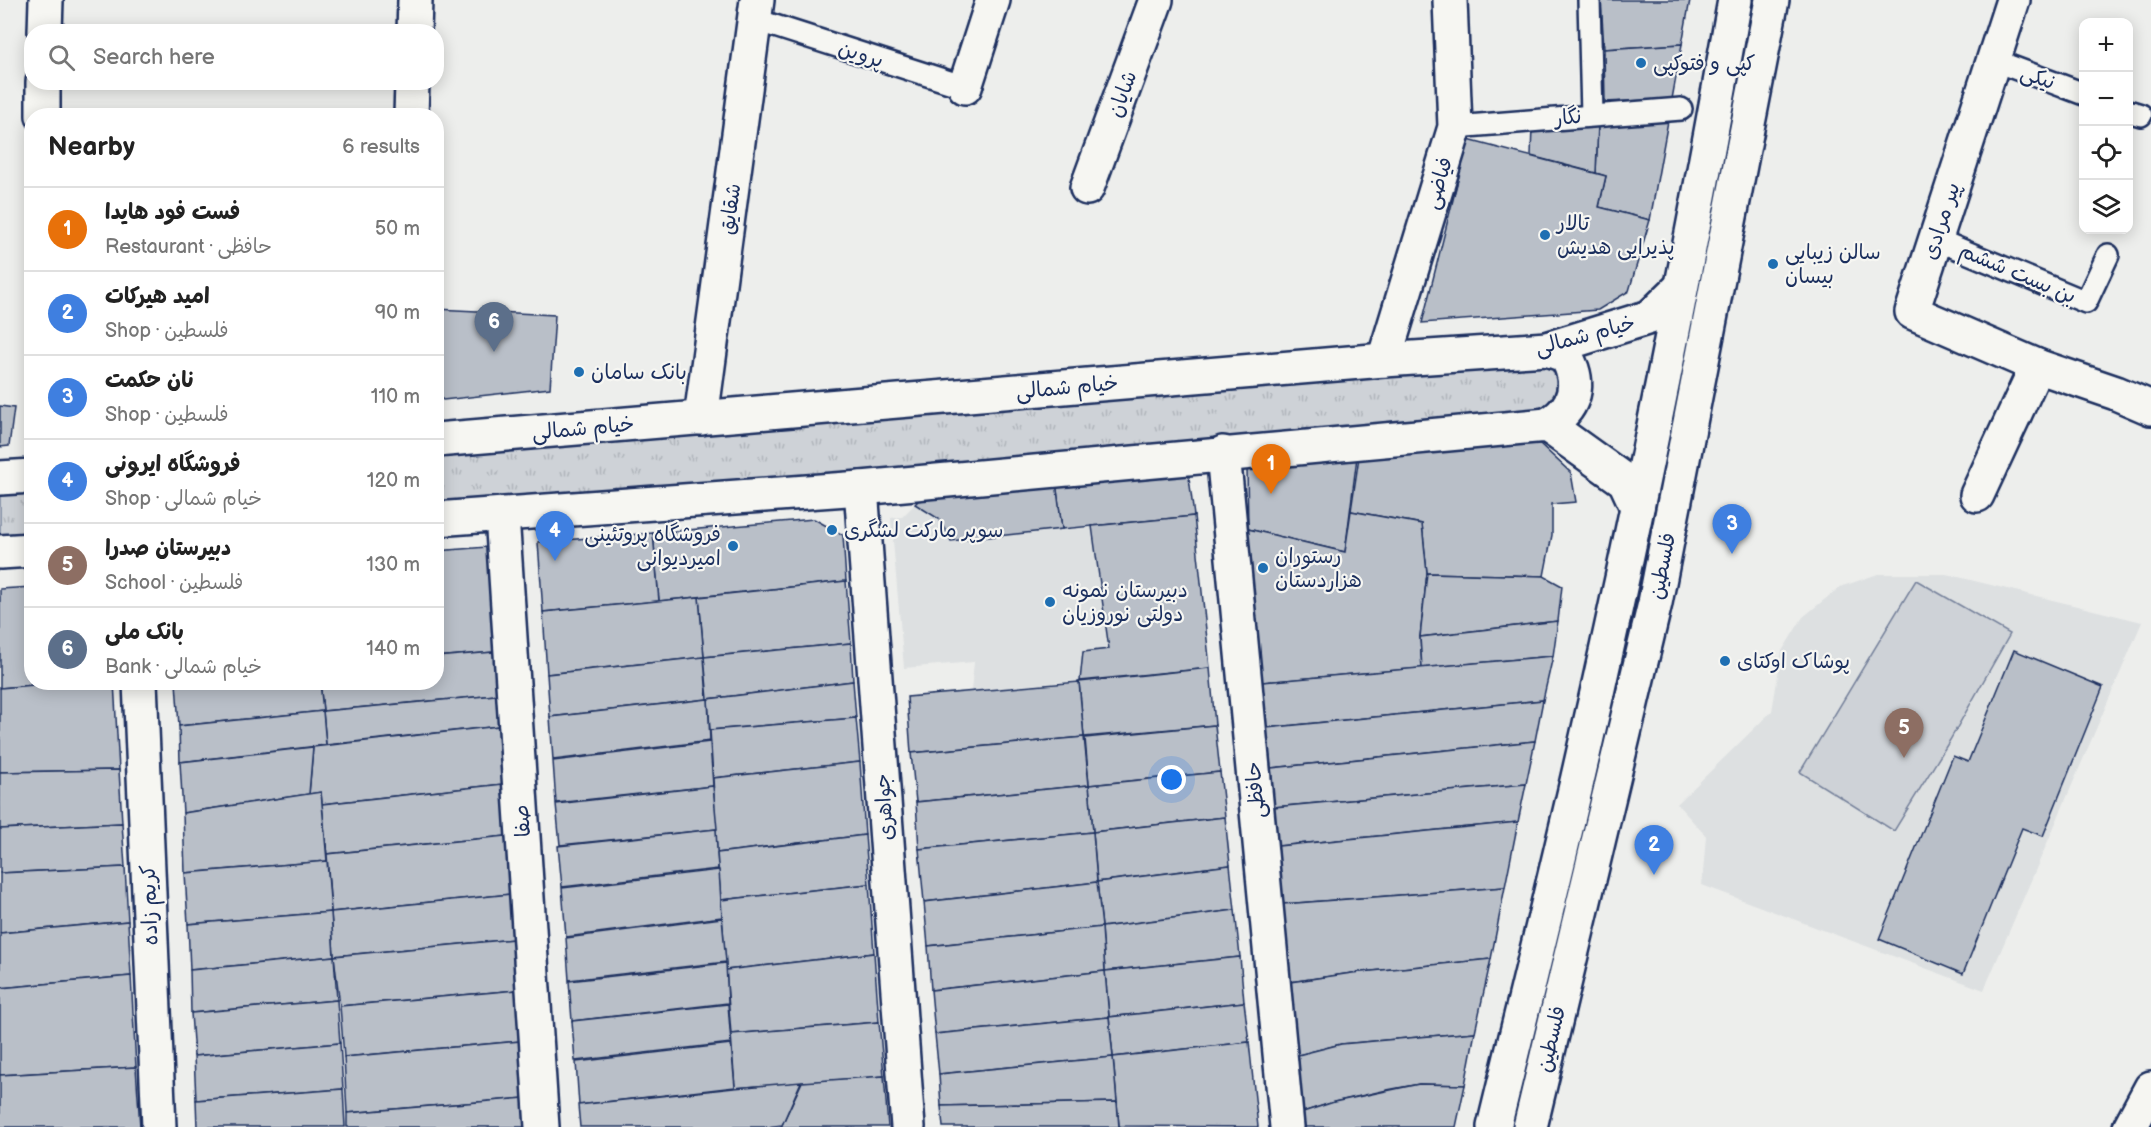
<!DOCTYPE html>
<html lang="en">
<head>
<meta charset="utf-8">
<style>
  body { margin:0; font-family:"Balsamiq Sans","Playpen Sans Arabic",sans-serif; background:#f2f2f2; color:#222 }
  .controls { position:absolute; right:18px; top:18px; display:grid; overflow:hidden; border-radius:12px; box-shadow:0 3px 15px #0003 }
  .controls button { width:54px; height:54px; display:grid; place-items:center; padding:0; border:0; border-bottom:2px solid #e0e0e0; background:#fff; color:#222; font:30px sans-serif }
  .you { position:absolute; left:1172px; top:780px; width:21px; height:21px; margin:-15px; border:4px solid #fff; border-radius:50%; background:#1a73e8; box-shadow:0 0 0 9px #1a73e833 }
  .badge { display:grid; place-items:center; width:39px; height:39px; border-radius:50%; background:#2563eb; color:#fff; font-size:20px; font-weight:700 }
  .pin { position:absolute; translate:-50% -50px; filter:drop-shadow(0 2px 3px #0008) }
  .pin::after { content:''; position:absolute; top:32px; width:21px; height:18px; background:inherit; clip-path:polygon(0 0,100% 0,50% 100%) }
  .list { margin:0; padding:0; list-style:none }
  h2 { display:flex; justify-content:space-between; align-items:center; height:78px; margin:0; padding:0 24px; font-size:26px }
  h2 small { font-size:20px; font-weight:400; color:#767676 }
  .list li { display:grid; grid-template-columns:39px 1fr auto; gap:18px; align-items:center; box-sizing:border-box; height:84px; padding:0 24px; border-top:2px solid #e0e0e0 }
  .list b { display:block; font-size:22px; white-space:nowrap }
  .list p { margin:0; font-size:20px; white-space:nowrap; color:#767676 }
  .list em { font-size:20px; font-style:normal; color:#767676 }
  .icon { flex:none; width:33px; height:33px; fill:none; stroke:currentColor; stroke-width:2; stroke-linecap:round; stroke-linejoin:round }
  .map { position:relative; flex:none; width:2151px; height:1127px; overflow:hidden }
  .search { position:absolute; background:#fff; box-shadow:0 3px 15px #0003; left:24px; top:24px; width:420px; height:66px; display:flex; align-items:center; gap:15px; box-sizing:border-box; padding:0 21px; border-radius:24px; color:#767676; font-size:22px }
  .panel { position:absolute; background:#fff; box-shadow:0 3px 15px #0003; left:24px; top:108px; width:420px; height:582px; border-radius:24px }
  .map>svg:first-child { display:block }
  .built { fill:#dde0e1 }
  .grass { fill:url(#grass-tufts); stroke:#74809a; stroke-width:1.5 }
  .pitch { fill:#ced2d7; stroke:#74809a; stroke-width:1.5 }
  .building { fill:#b9bfc8; stroke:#1b2f5e; stroke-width:1.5 }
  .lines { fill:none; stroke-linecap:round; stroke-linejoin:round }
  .service-casing { stroke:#1b2f5e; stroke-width:26 }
  .minor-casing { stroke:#1b2f5e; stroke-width:38 }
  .secondary-casing { stroke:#1b2f5e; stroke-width:38 }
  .service { stroke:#f6f6f2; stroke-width:21 }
  .minor { stroke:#f6f6f2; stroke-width:33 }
  .secondary { stroke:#f6f6f2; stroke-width:33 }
  .poi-dot { fill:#1f6fb2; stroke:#f6f6f2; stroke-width:2 }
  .labels { text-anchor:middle; stroke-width:4.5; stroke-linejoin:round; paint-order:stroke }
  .street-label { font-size:21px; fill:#1b2f5e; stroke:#f6f6f2 }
  .poi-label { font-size:21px; fill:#1b2f5e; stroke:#f6f6f2; text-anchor:start }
</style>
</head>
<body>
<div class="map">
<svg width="2151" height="1127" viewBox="0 0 2151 1127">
  <defs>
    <pattern id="grass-tufts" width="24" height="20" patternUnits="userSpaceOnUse" patternTransform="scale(1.5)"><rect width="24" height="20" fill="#ced2d7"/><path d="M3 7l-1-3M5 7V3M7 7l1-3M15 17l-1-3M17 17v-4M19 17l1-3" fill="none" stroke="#b0b5bb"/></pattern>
  </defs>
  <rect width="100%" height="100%" fill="#edeeec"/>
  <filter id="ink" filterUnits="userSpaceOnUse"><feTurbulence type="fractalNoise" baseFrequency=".0167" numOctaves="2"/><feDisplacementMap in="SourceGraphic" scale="12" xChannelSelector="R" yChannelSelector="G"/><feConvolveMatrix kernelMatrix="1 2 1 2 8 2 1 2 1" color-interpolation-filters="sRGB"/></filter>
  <g filter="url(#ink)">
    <g class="built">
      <path d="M 915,504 L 939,519 L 952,541 L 1194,516 L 1210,668 L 971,691 L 974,662 L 904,668 L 891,518 L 902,517 Z"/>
      <path d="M 1878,574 L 1946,574 L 2142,622 L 1984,990 L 1702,885 L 1706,836 L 1677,804 L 1772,711 L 1782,651 L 1803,617 L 1840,587 Z"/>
    </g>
    <g class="grass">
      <path d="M 1561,354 L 1567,410 L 437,519 L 437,440 Z"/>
      <path d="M 31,476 L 31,550 L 0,552 L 0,478 Z"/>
    </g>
    <path class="pitch" d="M 1916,580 L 2010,634 L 1950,740 L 1894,831 L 1800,772 Z"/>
    <g class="building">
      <path d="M 1601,0 L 1690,0 L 1682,44 L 1604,49 Z"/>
      <path d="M 1682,44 L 1672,99 L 1605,102 L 1604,49 Z"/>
      <path d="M 1668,121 L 1650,220 L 1599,207 L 1606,176 L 1596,173 L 1598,124 Z"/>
      <path d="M 1598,124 L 1596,173 L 1531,156 L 1532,127 Z"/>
      <path d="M 1468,140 L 1606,176 L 1599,207 L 1650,220 L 1629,291 L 1598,310 L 1422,323 Z"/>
      <path d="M 436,309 L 555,315 L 550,388 L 443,400 L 436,393 Z"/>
      <path d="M 0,406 L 14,408 L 9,446 L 0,447 Z"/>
      <path d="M 1526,441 L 1540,444 L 1571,473 L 1576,502 L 1552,504 L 1552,535 L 1544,576 L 1427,573 L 1422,524 L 1351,511 L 1359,457 Z"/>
      <path d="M 1357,457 L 1345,552 L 1248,529 L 1247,468 Z"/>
      <path d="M 1188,470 L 1194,516 L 1062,529 L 1056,482 Z"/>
      <path d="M 1056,482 L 1062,529 L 951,541 L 939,519 L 915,504 L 922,497 Z"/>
      <path d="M 1351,511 L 1422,524 L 1427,573 L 1420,637 L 1422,668 L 1262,682 L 1248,529 L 1345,552 Z"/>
      <path d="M 1194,516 L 1210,668 L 1080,681 L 1083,652 L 1109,649 L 1092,526 Z"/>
      <path d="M 814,519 L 843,535 L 846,581 L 659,601 L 653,533 Z"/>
      <path d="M 653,533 L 659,601 L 543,612 L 538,542 Z"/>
      <path d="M 487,547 L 494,652 L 436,657 L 436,551 Z"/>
      <path d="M 1427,573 L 1544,576 L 1562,586 L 1558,621 L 1420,637 Z"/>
      <path d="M 846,581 L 851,643 L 704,657 L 699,597 Z"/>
      <path d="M 32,587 L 32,682 L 68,682 L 0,688 L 0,589 Z"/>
      <path d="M 699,597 L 704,657 L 547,674 L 543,612 Z"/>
      <path d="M 1558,621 L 1553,656 L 1422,668 L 1420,637 Z"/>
      <path d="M 851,643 L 853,681 L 708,699 L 704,657 Z"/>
      <path d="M 2014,650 L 2103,687 L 2043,836 L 2022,828 L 1963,974 L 1879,939 L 1953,756 L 1968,762 Z"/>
      <path d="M 494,652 L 496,695 L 323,711 L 320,682 L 436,682 L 436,657 Z"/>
      <path d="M 1553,656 L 1543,700 L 1266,728 L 1262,682 Z"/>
      <path d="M 704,657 L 707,699 L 550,717 L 547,674 Z"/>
      <path d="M 1210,668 L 1215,725 L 1084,737 L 1079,682 Z"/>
      <path d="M 853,681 L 856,718 L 710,730 L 708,699 Z"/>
      <path d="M 68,682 L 114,682 L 119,770 L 0,772 L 0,688 Z"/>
      <path d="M 176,682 L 320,682 L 323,711 L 179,726 Z"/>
      <path d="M 1079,682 L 1084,737 L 911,753 L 907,697 Z"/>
      <path d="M 496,695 L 499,726 L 326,745 L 323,711 Z"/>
      <path d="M 708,699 L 710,741 L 553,760 L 550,717 Z"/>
      <path d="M 1543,700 L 1535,741 L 1271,768 L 1266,728 Z"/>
      <path d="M 323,711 L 326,745 L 180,762 L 179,726 Z"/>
      <path d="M 856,718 L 860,762 L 713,778 L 710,730 Z"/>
      <path d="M 1215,725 L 1220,772 L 1089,785 L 1085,738 Z"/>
      <path d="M 499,726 L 503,784 L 322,804 L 321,792 L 309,794 L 313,747 Z"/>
      <path d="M 1084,737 L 1089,785 L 916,802 L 911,753 Z"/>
      <path d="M 1535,741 L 1526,784 L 1274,807 L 1271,768 Z"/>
      <path d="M 710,742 L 713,786 L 556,803 L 553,761 Z"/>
      <path d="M 313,747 L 309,794 L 183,813 L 180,762 Z"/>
      <path d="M 860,762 L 865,835 L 717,853 L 713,778 Z"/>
      <path d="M 119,770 L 122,823 L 0,829 L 0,772 Z"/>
      <path d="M 1220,772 L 1225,817 L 1093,832 L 1089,785 Z"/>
      <path d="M 503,784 L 506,836 L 327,854 L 322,804 Z"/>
      <path d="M 1526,784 L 1518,822 L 1278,846 L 1274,807 Z"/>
      <path d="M 1089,785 L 1093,832 L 919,849 L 916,802 Z"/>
      <path d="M 713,786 L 717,829 L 560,845 L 556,804 Z"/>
      <path d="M 321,792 L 327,861 L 185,873 L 183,813 Z"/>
      <path d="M 1225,817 L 1230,865 L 1097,882 L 1093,832 Z"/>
      <path d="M 1518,822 L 1505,887 L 1283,904 L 1278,846 Z"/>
      <path d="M 122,823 L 125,867 L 0,873 L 0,829 Z"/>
      <path d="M 716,829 L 718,869 L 562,887 L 558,846 Z"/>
      <path d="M 1093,832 L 1097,882 L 924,902 L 919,849 Z"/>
      <path d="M 865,835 L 869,884 L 721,900 L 717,853 Z"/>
      <path d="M 506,836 L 511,894 L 331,912 L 327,854 Z"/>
      <path d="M 327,861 L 331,912 L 188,924 L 185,873 Z"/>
      <path d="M 1230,865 L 1235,910 L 1102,927 L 1097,882 Z"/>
      <path d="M 125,867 L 128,921 L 0,933 L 0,873 Z"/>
      <path d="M 719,870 L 722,917 L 566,937 L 562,888 Z"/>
      <path d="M 1097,882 L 1102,927 L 928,946 L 924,902 Z"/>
      <path d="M 869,884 L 874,953 L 726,970 L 721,900 Z"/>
      <path d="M 1505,887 L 1491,959 L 1352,973 L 1290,982 L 1283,904 Z"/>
      <path d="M 511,894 L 514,939 L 334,956 L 331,912 Z"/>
      <path d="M 1235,910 L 1240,957 L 1105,971 L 1102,927 Z"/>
      <path d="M 331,912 L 334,956 L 190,970 L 188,924 Z"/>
      <path d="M 722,918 L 726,962 L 569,980 L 566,938 Z"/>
      <path d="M 128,921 L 131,976 L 0,988 L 0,933 Z"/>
      <path d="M 1102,927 L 1105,971 L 931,990 L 928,946 Z"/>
      <path d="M 514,939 L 517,990 L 340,1006 L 334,956 Z"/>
      <path d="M 874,953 L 879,1022 L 731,1034 L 726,970 Z"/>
      <path d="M 334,956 L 337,1000 L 191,1013 L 190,970 Z"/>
      <path d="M 1240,957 L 1244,1002 L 1109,1017 L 1105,971 Z"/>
      <path d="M 1491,959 L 1475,1032 L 1341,1044 L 1298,1055 L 1290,982 L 1352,973 Z"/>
      <path d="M 726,963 L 728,1003 L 572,1021 L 569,981 Z"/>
      <path d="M 1105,971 L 1109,1017 L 935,1034 L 931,990 Z"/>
      <path d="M 131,976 L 136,1067 L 0,1075 L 0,988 Z"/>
      <path d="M 517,990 L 521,1041 L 344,1057 L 340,1006 Z"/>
      <path d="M 337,1000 L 340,1043 L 194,1056 L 191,1013 Z"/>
      <path d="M 1244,1002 L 1249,1042 L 1113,1057 L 1109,1017 Z"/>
      <path d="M 728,1004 L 731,1043 L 575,1061 L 572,1021 Z"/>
      <path d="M 1109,1017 L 1113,1057 L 939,1074 L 935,1034 Z"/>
      <path d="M 879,1022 L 884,1076 L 735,1088 L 731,1034 Z"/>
      <path d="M 1475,1032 L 1465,1085 L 1419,1084 L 1387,1090 L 1334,1102 L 1303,1112 L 1298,1055 L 1341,1044 Z"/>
      <path d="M 521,1041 L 525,1098 L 347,1113 L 344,1057 Z"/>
      <path d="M 1249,1042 L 1258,1127 L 1119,1126 L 1113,1057 Z"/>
      <path d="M 340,1043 L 343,1089 L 196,1100 L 194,1056 Z"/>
      <path d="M 731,1044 L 735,1087 L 579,1105 L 576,1062 Z"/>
      <path d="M 1113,1057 L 1117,1102 L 941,1106 L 939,1074 Z"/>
      <path d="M 136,1067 L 140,1127 L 0,1127 L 0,1075 Z"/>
      <path d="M 884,1076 L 888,1127 L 781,1127 L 802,1082 Z"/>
      <path d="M 801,1082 L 782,1125 L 767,1127 L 580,1127 L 578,1105 L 734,1088 Z"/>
      <path d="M 1419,1084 L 1465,1085 L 1456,1127 L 1305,1127 L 1303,1112 L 1334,1102 Z"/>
      <path d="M 343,1089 L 345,1127 L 197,1127 L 196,1100 Z"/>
      <path d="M 525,1098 L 527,1127 L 347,1127 L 347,1113 Z"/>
      <path d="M 1117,1102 L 1119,1127 L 943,1127 L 941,1106 Z"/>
    </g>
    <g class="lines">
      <g class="service-casing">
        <g id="service">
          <path d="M 1589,0 L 1592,115"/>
          <path d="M 756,20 L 965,87"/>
          <path d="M 1993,60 L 2084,94"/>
          <path d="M 2128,111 L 2141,115"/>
          <path d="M 1455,127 L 1681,109"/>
          <path d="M 1935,239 L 2086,302 L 2108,255"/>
        </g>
      </g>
      <g class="minor-casing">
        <g id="minor">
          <path d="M 2013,0 L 1912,312 L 2037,366 L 2116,393 L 2151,408"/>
          <path d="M 45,32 L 46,0"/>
          <path d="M 414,32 L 415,0"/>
          <path d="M 965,87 L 993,0"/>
          <path d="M 43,116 L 43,82"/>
          <path d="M 411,116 L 412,82"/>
          <path d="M 1087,188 L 1156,0"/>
          <path d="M 1384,360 L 1455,127 L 1450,0"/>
          <path d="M 701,418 L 757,0"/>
          <path d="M 1223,453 L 1287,1127"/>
          <path d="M 861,488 L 908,1127"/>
          <path d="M 1977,495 L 2037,366"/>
          <path d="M 502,515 L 542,1127"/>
          <path d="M 140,682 L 159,1127"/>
          <path d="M 2130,1127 L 2151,1088"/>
        </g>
      </g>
      <g class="secondary-casing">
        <g id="secondary">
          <path d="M 1547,349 C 1551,351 1557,352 1561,354 C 1567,357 1570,363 1572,369 C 1580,393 1569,413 1547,425"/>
          <path d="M 436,440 L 1384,360 L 1547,349 L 1650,317 L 1681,287"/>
          <path d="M 0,478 L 32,476"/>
          <path d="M 436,519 L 861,488 L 1547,425 L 1625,481 L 1637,507"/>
          <path d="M 0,552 L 32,550"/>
          <path d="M 1494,1127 C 1524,1003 1555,879 1583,755 C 1640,505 1690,253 1735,0"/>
          <path d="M 1530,1127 L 1655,603 L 1772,0"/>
        </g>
      </g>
      <use href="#service" class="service"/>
      <use href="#minor" class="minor"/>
      <use href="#secondary" class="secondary"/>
    </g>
  </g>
  <g class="poi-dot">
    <circle cx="1641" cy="63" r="6"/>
    <circle cx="1545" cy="235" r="6"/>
    <circle cx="1773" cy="264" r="6"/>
    <circle cx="579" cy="372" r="6"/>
    <circle cx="832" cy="530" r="6"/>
    <circle cx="733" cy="546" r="6"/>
    <circle cx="1263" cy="568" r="6"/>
    <circle cx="1050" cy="602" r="6"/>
    <circle cx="1725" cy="661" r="6"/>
  </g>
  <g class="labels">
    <g class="street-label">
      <text transform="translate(861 54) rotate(18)" y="7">پروین</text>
      <text transform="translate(2038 77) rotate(20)" y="7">نیکی</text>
      <text transform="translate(1122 94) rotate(-70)" y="7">شایان</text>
      <text transform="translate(1568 117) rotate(-5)" y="7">نگار</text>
      <text transform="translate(1438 183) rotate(-73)" y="7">فیاضی</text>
      <text transform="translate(730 209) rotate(-82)" y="7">شقایق</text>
      <text transform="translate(1941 221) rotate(-72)" y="7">پیر مرادی</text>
      <text transform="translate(2018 273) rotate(23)" y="7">بن بست ششم</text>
      <text transform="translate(1585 335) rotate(-15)" y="7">خیام شمالی</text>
      <text transform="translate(1067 387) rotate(-5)" y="7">خیام شمالی</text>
      <text transform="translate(583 428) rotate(-5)" y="7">خیام شمالی</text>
      <text transform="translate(1662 566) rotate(-79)" y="7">فلسطین</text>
      <text transform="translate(1255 790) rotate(-95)" y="7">حافظی</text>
      <text transform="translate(884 807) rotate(-94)" y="7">جواهری</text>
      <text transform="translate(522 821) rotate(-94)" y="7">صفا</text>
      <text transform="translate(149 905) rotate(-92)" y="7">کریم زاده</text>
      <text transform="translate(1551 1039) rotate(-77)" y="7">فلسطین</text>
    </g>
    <g class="poi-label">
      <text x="1653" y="70">کپی و فتوکپی</text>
      <text x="1557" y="230">تالار<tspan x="1557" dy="24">پذیرایی هدیش</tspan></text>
      <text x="1785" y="259">سالن زیبایی<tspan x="1785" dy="24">بیسان</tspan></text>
      <text x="591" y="379">بانک سامان</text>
      <text x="844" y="537">سوپر مارکت لشگری</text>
      <text x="721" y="541" text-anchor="end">فروشگاه پروتئینی<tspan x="721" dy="24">امیردیوانی</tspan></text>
      <text x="1275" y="563">رستوران<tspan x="1275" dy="24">هزاردستان</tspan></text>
      <text x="1062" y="597">دبیرستان نمونه<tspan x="1062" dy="24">دولتی نوروزیان</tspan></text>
      <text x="1737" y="668">پوشاک اوکتای</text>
    </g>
  </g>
</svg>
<div class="controls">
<button>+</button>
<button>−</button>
<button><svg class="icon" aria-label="locate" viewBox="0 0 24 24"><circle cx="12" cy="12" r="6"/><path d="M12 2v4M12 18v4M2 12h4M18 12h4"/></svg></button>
<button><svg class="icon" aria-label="layers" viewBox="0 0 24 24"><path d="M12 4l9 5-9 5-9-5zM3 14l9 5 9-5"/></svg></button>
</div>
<div class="you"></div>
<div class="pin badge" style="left:1271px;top:494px;background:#e8710a">1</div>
<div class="pin badge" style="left:1654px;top:875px;background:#3f7fe0">2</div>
<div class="pin badge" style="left:1732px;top:554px;background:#3f7fe0">3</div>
<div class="pin badge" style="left:555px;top:561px;background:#3f7fe0">4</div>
<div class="pin badge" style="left:1904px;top:758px;background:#8d6e63">5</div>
<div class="pin badge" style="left:494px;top:352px;background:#5c6f8a">6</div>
<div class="search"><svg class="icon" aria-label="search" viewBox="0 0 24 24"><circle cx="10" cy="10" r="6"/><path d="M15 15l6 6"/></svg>Search here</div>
<section class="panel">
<h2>Nearby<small>6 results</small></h2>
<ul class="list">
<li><span class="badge" style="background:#e8710a">1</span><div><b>فست فود هایدا</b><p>Restaurant · حافظی</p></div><em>50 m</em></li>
<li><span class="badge" style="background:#3f7fe0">2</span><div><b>امید هیرکات</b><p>Shop · فلسطین</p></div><em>90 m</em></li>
<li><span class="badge" style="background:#3f7fe0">3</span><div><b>نان حکمت</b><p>Shop · فلسطین</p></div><em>110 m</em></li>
<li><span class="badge" style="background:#3f7fe0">4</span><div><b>فروشگاه ایرونی</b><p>Shop · خیام شمالی</p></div><em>120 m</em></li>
<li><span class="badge" style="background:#8d6e63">5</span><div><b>دبیرستان صدرا</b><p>School · فلسطین</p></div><em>130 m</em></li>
<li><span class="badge" style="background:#5c6f8a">6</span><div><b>بانک ملی</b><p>Bank · خیام شمالی</p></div><em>140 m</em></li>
</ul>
</section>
</div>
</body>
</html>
